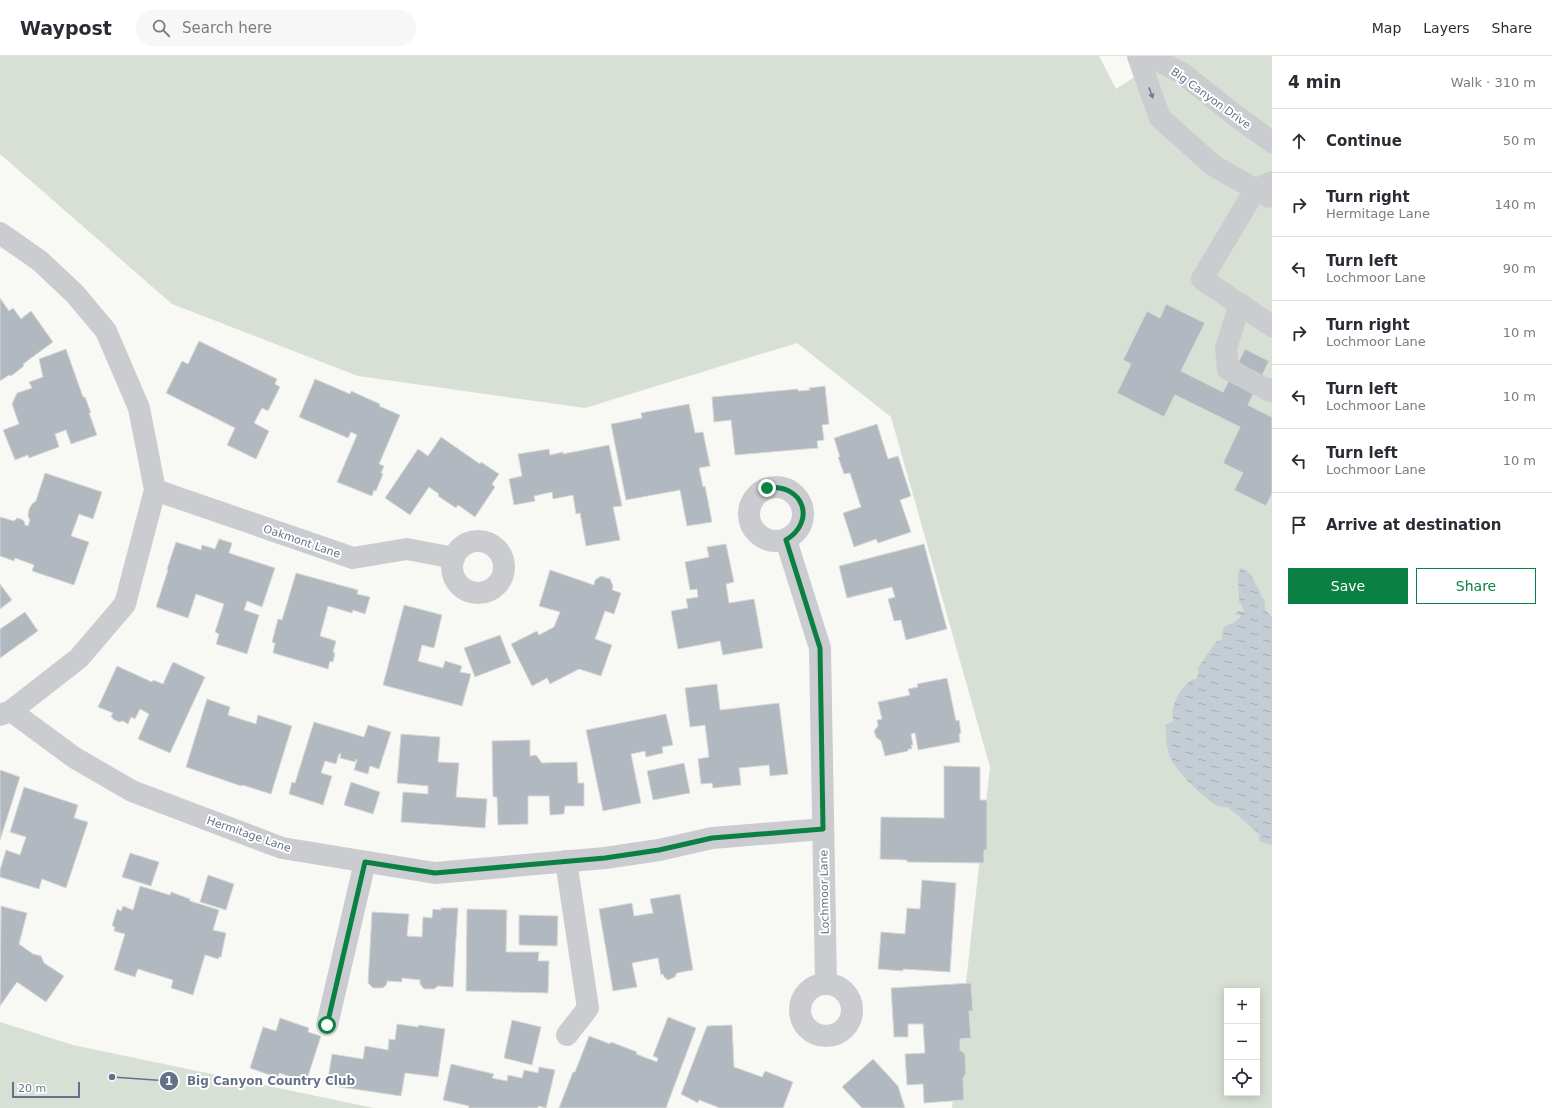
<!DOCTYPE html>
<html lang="en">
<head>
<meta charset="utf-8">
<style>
  body { margin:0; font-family:"DejaVu Sans",sans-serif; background:#f7f7f7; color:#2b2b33 }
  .controls { position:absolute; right:12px; bottom:12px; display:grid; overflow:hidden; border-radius:0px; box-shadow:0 2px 10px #0003 }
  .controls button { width:36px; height:36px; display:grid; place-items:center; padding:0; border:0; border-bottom:1px solid #e1e1e2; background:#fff; color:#2b2b33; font:20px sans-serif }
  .scale { position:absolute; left:12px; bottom:10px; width:68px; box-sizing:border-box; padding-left:4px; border:2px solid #647289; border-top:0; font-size:11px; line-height:14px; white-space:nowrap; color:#647289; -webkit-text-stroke:3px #fff; paint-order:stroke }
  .stop { position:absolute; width:12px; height:12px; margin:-9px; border:3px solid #0b8043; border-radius:50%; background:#fff }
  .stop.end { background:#0b8043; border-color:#fff; box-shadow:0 1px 4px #0008 }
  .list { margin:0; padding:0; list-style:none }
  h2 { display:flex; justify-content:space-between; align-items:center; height:52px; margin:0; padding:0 16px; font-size:17px }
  h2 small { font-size:13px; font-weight:400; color:#7c7c81 }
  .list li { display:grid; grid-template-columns:26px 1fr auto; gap:12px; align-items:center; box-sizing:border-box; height:64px; padding:0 16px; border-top:1px solid #e1e1e2 }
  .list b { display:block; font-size:15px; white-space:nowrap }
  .list p { margin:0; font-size:13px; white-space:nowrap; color:#7c7c81 }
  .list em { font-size:13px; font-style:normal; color:#7c7c81 }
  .actions { display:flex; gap:8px; padding:12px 16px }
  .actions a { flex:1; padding:9px 0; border:1px solid #0b8043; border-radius:0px; text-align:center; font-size:14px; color:#0b8043 }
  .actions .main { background:#0b8043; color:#fff }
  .icon { flex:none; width:22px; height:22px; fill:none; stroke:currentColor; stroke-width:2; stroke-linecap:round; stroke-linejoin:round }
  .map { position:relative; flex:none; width:1272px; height:1052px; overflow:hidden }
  header { display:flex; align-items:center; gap:24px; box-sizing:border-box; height:56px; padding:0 20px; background:#fff; border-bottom:1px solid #e1e1e2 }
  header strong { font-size:19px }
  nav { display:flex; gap:22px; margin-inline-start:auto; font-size:14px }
  .search { width:280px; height:36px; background:#f7f7f7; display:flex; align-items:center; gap:10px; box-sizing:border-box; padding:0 14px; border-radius:22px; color:#7c7c81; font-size:15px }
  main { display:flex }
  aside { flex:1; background:#fff }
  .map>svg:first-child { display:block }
  .green { fill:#d8e0d5; fill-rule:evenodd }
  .water { fill:url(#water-ripples) }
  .building { fill:#b2b8c0; stroke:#d9dad7 }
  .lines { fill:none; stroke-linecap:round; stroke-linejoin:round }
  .minor { stroke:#caccd0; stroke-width:22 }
  .oneway { fill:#6e7b90 }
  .route { stroke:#0b8043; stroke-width:5 }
  .labels { text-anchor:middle; stroke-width:4; stroke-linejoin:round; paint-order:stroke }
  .street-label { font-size:11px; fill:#647289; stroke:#fff }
  .leader { fill:none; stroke:#647289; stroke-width:1.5 }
  .callout-dot { fill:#647289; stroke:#fff; stroke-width:1.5 }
  .mark-label { font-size:12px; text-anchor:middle; font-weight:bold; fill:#fff }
  .callout-label { font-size:12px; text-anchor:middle; font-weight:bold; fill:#647289; stroke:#fff; stroke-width:4; stroke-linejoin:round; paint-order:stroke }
</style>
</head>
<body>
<header>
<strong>Waypost</strong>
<div class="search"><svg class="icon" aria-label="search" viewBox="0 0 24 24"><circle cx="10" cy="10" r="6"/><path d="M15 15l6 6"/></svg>Search here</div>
<nav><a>Map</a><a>Layers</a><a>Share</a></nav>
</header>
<main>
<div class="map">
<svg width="1272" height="1052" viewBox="0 0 1272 1052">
  <defs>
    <pattern id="water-ripples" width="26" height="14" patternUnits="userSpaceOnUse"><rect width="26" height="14" fill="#c5cdd4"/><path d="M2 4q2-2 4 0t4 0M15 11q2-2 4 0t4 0" fill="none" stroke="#a4abb2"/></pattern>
  </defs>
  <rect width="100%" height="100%" fill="#f8f8f5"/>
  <g class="green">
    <path d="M 0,0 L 1099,0 L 1116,33 L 1167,0 L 1272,0 L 1272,1052 L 952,1052 L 990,711 L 891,361 L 797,287 L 585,352 L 358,320 L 172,248 L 0,98 ZM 1227,935 L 1257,935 L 1257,1037 L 1227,1037 Z"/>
    <path d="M 0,966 L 73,989 L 374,1052 L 0,1052 Z"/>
  </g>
  <path class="water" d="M 1241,512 L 1247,514 L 1251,519 L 1265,546 L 1265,554 L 1272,561 L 1272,789 L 1259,785 L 1260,779 C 1254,774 1232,753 1226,751 C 1225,751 1222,752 1220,751 C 1207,746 1173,713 1169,699 C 1166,689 1166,679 1166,669 L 1173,665 C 1173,661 1172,656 1173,652 C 1176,642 1184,625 1196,623 L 1199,616 L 1197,613 L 1216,586 L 1222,583 L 1222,577 L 1224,571 L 1235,566 L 1241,560 L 1235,558 L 1238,555 L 1244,556 L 1242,549 L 1239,546 L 1238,517 Z"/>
  <g class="building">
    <path d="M 0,242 L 9,255 L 13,252 L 21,263 L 31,255 L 53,286 L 23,308 L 24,310 L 11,320 L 9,319 L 0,325 Z"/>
    <path d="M 1166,248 L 1205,267 L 1181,315 L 1223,336 L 1245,293 L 1269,305 L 1248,349 L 1272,361 L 1272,438 L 1266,450 L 1234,434 L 1243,417 L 1223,407 L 1240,371 L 1175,339 L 1164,361 L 1117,337 L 1131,308 L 1123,304 L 1147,255 L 1160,262 Z"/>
    <path d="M 199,285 L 277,323 L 275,328 L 280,331 L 268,355 L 262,352 L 254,367 L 269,375 L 256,403 L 227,389 L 235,372 L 166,337 L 182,305 L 188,308 Z"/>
    <path d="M 66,293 L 83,341 L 85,341 L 91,357 L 89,357 L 97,379 L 71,388 L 66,374 L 55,378 L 59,391 L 29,402 L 28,399 L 15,404 L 3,374 L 19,368 L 12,348 L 17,337 L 32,332 L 29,326 L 43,321 L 39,303 Z"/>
    <path d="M 315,323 L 350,338 L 351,335 L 380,348 L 379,350 L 400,359 L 379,408 L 384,410 L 381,417 L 383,418 L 376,435 L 374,434 L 372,440 L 337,426 L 357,379 L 351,376 L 348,382 L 299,361 Z"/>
    <path d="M 825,330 L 829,368 L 822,369 L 824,384 L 817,385 L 818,392 L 735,399 L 731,364 L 714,366 L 712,341 L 798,333 L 798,335 L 810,334 L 809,332 Z"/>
    <path d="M 689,348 L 695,377 L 703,376 L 710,410 L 699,412 L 703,431 L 705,430 L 712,466 L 687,470 L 680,434 L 626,444 L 611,368 L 642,362 L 641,357 Z"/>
    <path d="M 877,368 L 888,403 L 898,400 L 911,440 L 900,444 L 911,476 L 878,487 L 876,483 L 854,491 L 843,457 L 861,451 L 850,417 L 844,418 L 838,401 L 840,401 L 834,382 Z"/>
    <path d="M 441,381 L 480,408 L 481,406 L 499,418 L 492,428 L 495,431 L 475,461 L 458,449 L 456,452 L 438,440 L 439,438 L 429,431 L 410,459 L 385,442 L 418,393 L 428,400 Z"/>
    <path d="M 609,389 L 622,450 L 613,451 L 620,484 L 586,490 L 580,457 L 576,458 L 573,439 L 553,443 L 552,436 L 534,440 L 535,445 L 514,449 L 509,423 L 522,420 L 518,398 L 549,393 L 550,399 L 563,396 L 563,398 Z"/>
    <path d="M 45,417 L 102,436 L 93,463 L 79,458 L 71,480 L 89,486 L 74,529 L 32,515 L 34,509 L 15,502 L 14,505 L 0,500 L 0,461 L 14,465 L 17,462 L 21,463 L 24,465 L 25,469 L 28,470 L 30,464 L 28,460 L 29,453 L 32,448 L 36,445 Z"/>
    <path d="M 219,483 L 232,487 L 229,497 L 275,512 L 262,551 L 247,545 L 244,554 L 259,559 L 247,598 L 216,588 L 219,578 L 215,576 L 224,548 L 196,538 L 188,562 L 156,551 L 168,514 L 167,513 L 176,486 L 201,494 L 202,489 L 215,493 Z"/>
    <path d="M 726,488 L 734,526 L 726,528 L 729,547 L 754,543 L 763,592 L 723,599 L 720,585 L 678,593 L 671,555 L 688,552 L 686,543 L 698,541 L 697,533 L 690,534 L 685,506 L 709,501 L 707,491 Z"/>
    <path d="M 924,488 L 947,573 L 906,584 L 901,564 L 894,565 L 888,543 L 895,541 L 892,531 L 847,542 L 839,510 Z"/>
    <path d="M 550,514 L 594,529 L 595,524 L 601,520 L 610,523 L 613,530 L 612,534 L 621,537 L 614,558 L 605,555 L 595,583 L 612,589 L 601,620 L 579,613 L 550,628 L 547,622 L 532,630 L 511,588 L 537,575 L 539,579 L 554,571 L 560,556 L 539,550 Z"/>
    <path d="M 296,517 L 358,534 L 357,538 L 370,541 L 365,558 L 353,554 L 352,557 L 328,550 L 320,580 L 336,585 L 333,596 L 335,597 L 333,606 L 330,605 L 328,613 L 273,597 L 275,587 L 272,586 L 278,563 L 282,564 Z"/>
    <path d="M 0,528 L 12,544 L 0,553 Z"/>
    <path d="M 404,549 L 442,559 L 434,592 L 422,589 L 418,605 L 443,612 L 445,605 L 462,610 L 460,616 L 471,618 L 462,650 L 383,629 Z"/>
    <path d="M 25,556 L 38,575 L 0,602 L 0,573 Z"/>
    <path d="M 500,579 L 511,607 L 475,621 L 464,592 Z"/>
    <path d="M 173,606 L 205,621 L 170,697 L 138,683 L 149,658 L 140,653 L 135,663 L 131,661 L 128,668 L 123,665 L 119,666 L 113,663 L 111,660 L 113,657 L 98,651 L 117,610 L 152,626 L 153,624 L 163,628 Z"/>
    <path d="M 947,622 L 956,665 L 959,664 L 961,677 L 959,678 L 960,686 L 918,694 L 915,677 L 911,678 L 913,689 L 911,689 L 912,693 L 908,693 L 908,695 L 885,700 L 881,685 L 876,681 L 874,675 L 878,670 L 877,664 L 882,663 L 878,646 L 910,639 L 908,633 L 918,631 L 917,628 Z"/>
    <path d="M 717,628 L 720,654 L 779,647 L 788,718 L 770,720 L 769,709 L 739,712 L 741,729 L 713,732 L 712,727 L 701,728 L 698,703 L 709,701 L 705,669 L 690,671 L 685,632 Z"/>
    <path d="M 207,643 L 230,651 L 228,659 L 256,668 L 258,659 L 292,670 L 271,738 L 242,729 L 241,730 L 186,711 Z"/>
    <path d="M 666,658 L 673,689 L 662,691 L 663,697 L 646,701 L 645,695 L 631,698 L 641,747 L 603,755 L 586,674 Z"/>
    <path d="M 314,666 L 364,681 L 368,669 L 391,676 L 379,713 L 370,710 L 368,718 L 354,714 L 357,704 L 356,703 L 355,706 L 340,702 L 341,698 L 339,698 L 336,708 L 325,705 L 321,717 L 332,720 L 323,749 L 289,738 L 292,726 L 295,727 Z"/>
    <path d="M 401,678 L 440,681 L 438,706 L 459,707 L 456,741 L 487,743 L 485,772 L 401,766 L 403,736 L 428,738 L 428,730 L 397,727 Z"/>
    <path d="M 530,684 L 530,700 L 536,699 L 542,707 L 577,706 L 578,727 L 584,727 L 584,750 L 565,750 L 564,758 L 550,759 L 549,740 L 528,740 L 528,768 L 498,769 L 497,741 L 493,741 L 492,685 Z"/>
    <path d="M 684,707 L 690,737 L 653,744 L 647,715 Z"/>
    <path d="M 944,710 L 980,711 L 980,744 L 987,744 L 987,794 L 984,794 L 984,807 L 907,806 L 907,804 L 880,803 L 881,761 L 944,762 Z"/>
    <path d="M 0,714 L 20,721 L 0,784 Z"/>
    <path d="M 351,726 L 380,736 L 373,758 L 344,749 Z"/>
    <path d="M 24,731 L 78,749 L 74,762 L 88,766 L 66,832 L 42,823 L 39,833 L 0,821 L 0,814 L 6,794 L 20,799 L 26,781 L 10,776 Z"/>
    <path d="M 130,797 L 159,806 L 151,830 L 122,821 Z"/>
    <path d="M 208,819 L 234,828 L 226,854 L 200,846 Z"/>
    <path d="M 922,824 L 956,827 L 950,916 L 903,913 L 903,915 L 878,913 L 881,876 L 905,878 L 907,852 L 920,853 Z"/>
    <path d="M 140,830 L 170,839 L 171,836 L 190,843 L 190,845 L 219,854 L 213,874 L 226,877 L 221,901 L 219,901 L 218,903 L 205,899 L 193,939 L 171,932 L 173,924 L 138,913 L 135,921 L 114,914 L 125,878 L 114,875 L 115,871 L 112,870 L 117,853 L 121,855 L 123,850 L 133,854 Z"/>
    <path d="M 680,838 L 693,914 L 677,917 L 675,921 L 668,924 L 664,921 L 663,918 L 661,919 L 658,902 L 632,907 L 637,931 L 613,935 L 599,853 L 632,847 L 634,860 L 653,857 L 650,843 Z"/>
    <path d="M 1,850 L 27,857 L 19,888 L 33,898 L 41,900 L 44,907 L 64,920 L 46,946 L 17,926 L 0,950 Z"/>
    <path d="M 441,852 L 458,852 L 453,931 L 438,930 L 434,933 L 424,933 L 420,928 L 420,924 L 402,922 L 402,926 L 387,925 L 387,928 L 383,932 L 373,932 L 368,927 L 372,856 L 409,858 L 407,880 L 422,881 L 423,861 L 432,862 L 433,853 L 441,854 Z"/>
    <path d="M 467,853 L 507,854 L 506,896 L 539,896 L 538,905 L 549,905 L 548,937 L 466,935 Z"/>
    <path d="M 519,859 L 558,860 L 557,890 L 519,889 Z"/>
    <path d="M 971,927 L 973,955 L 969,955 L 971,982 L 960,983 L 960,994 L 965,998 L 966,1017 L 963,1022 L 964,1044 L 924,1047 L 923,1028 L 907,1029 L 905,998 L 925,997 L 923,968 L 908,968 L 908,981 L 894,981 L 891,932 Z"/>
    <path d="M 668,961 L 696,972 L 666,1052 L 559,1052 L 573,1016 L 575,1016 L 589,980 L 610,988 L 611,986 L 637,996 L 636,998 L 657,1006 L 658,1002 L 653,1000 Z"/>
    <path d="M 280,962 L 309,972 L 308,976 L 321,980 L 306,1026 L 279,1017 L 278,1022 L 250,1012 L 263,971 L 276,975 Z"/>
    <path d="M 512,964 L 541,971 L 532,1009 L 504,1002 Z"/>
    <path d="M 397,968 L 418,971 L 419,969 L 445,973 L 438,1021 L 405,1017 L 401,1040 L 327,1029 L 332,998 L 363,1003 L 365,990 L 388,994 L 389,983 L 395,984 Z"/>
    <path d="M 732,969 L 734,1011 L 762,1021 L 765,1015 L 793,1026 L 783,1052 L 720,1052 L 699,1044 L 698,1047 L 681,1038 L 707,970 Z"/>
    <path d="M 873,1003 L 898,1030 L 905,1052 L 862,1052 L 842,1031 Z"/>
    <path d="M 451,1008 L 494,1018 L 492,1022 L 507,1025 L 508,1019 L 522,1022 L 524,1014 L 538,1017 L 539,1011 L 555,1014 L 546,1052 L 538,1050 L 538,1052 L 468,1052 L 469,1050 L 443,1044 Z"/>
  </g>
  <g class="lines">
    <g class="minor">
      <path d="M 1138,0 L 1160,62 L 1214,110 L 1269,141"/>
      <path d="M 1149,0 L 1182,17 L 1236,60 L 1272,86"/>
      <path d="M 1272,126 L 1255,134 L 1202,223 L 1272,270"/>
      <path d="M 0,177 L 40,205 L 75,238 L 106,275 L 139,352 L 155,434 L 125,548 L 79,602 L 11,655 L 0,659"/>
      <path d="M 1240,248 L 1226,292 L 1228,313 L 1270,335 L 1272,333"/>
      <circle cx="776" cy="458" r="27"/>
      <path d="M 155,434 L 353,502 L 407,493 L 454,502"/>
      <path d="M 786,484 L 820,592 L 826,928"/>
      <circle cx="478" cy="511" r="26"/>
      <path d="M 11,655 L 75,702 L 132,735 L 282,792 L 435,817 L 605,802 L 659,794 L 712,782 L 823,773"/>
      <path d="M 566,805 L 588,952 L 567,979"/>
      <circle cx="826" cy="954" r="26"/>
      <path d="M 327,969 L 365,806"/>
    </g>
  </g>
  <defs><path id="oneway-solid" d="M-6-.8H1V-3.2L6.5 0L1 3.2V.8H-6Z"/></defs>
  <use class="oneway" href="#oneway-solid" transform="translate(1151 37) rotate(70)"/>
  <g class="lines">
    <path class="route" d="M 327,969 L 365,806 L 435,817 L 605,802 L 659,794 L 712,782 L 823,773 L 820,592 L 786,484 C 817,465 803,427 767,432"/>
  </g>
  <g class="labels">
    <g class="street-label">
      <text transform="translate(1211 42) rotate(36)" y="4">Big Canyon Drive</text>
      <text transform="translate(302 485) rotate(19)" y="4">Oakmont Lane</text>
      <text transform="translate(249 778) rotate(19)" y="4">Hermitage Lane</text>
      <text transform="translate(824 836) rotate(-91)" y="4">Lochmoor Lane</text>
    </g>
  </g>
  <path class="leader" d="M112 1021L169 1025"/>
  <g class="callout-dot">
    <circle cx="112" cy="1021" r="4"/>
    <circle cx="169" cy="1025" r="10"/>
  </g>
  <g class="mark-label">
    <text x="169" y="1029">1</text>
  </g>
  <g class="callout-label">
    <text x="271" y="1029">Big Canyon Country Club</text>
  </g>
</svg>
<div class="controls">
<button>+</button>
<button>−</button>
<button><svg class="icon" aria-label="locate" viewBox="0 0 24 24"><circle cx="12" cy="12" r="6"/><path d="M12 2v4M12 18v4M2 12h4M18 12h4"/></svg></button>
</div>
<div class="scale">20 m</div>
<div class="stop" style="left:327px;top:969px"></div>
<div class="stop end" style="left:767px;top:432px"></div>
</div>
<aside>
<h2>4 min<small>Walk · 310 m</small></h2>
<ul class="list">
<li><svg class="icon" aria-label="ahead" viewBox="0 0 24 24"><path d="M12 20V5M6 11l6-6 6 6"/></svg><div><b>Continue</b></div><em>50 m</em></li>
<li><svg class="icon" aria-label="right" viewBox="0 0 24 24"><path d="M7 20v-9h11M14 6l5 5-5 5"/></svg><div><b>Turn right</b><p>Hermitage Lane</p></div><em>140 m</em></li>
<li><svg class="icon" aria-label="left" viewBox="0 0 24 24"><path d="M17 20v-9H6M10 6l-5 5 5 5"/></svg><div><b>Turn left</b><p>Lochmoor Lane</p></div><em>90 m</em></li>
<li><svg class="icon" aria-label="right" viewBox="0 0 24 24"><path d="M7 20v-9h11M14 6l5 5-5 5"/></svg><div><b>Turn right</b><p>Lochmoor Lane</p></div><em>10 m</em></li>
<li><svg class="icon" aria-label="left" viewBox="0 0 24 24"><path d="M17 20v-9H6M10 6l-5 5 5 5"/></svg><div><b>Turn left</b><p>Lochmoor Lane</p></div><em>10 m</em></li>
<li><svg class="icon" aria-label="left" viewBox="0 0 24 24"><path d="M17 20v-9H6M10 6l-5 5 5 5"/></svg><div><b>Turn left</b><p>Lochmoor Lane</p></div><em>10 m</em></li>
<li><svg class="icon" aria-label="arrive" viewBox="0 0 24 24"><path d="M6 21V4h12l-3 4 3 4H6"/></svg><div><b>Arrive at destination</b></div></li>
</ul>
<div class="actions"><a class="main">Save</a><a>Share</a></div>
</aside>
</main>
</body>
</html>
